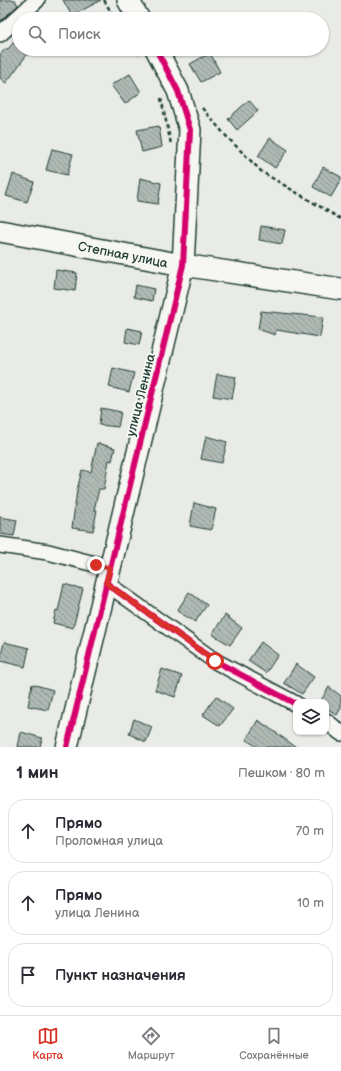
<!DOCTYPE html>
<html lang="ru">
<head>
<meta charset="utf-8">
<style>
  body { margin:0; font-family:"Balsamiq Sans",sans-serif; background:#f7f7f7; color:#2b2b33 }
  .controls { position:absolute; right:12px; bottom:12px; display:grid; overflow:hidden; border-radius:8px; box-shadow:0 1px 3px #0004 }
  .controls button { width:36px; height:36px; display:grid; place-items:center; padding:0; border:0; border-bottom:1px solid #e1e1e2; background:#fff; color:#2b2b33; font:20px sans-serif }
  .stop { position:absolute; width:12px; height:12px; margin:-9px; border:3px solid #d93025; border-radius:50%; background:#fff }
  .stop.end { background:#d93025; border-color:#fff; box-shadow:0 1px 4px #0008 }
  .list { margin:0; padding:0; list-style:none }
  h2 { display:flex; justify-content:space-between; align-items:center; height:52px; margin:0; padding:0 16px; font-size:17px }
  h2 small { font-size:13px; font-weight:400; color:#7c7c81 }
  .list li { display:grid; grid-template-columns:26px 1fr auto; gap:12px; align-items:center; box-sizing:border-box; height:64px; margin:0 8px 8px; padding:0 8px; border:1px solid #e1e1e2; border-radius:16px }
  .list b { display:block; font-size:15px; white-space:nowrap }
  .list p { margin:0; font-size:13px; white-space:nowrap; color:#7c7c81 }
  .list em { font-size:13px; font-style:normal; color:#7c7c81 }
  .icon { flex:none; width:22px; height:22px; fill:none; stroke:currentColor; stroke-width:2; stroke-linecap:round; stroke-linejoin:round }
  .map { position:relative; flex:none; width:341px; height:747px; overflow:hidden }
  .search { position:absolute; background:#fff; box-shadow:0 1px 3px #0004; left:12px; right:12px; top:12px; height:44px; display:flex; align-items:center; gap:10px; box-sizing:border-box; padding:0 14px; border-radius:22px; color:#7c7c81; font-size:15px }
  .sheet { height:268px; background:#fff }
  nav { display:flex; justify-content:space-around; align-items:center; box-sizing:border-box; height:56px; border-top:1px solid #e1e1e2; background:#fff; font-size:11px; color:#7c7c81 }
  nav a { display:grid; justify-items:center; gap:2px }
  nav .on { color:#d93025 }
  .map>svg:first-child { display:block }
  .building { fill:url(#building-back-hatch); stroke:#1f3d34 }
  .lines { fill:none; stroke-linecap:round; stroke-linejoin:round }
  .street-casing { stroke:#1f3d34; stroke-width:18 }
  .secondary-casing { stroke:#1f3d34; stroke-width:24 }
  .path { stroke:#1f3d34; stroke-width:2.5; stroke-dasharray:4 3; stroke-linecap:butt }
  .street { stroke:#f6f6f2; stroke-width:15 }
  .secondary { stroke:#f6f6f2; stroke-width:21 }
  .cycleway-casing { stroke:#f6f6f2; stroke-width:8 }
  .cycleway { stroke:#d6006c; stroke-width:6 }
  .route { stroke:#d93025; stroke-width:5 }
  .labels { text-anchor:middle; stroke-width:4; stroke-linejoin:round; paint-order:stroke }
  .street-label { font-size:13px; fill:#1f3d34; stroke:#f6f6f2 }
</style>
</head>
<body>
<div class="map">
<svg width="341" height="747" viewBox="0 0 341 747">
  <defs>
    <pattern id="building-back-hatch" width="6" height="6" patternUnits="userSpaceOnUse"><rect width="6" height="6" fill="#b0bab5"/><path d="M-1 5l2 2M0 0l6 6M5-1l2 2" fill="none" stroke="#8f9894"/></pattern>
  </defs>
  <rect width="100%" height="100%" fill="#e9ebe7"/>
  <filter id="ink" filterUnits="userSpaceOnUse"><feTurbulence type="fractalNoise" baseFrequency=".025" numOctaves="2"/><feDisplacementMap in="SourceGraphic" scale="8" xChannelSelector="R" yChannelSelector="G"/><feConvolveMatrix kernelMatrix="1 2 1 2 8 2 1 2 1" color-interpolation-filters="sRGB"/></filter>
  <g filter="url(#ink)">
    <g class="building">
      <path d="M 0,0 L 15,0 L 18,5 L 0,22 Z"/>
      <path d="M 63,0 L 101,0 L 72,16 Z"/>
      <path d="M 19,36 L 19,49 L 31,49 L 6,83 L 0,78 L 0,55 L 5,49 L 8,49 Z"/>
      <path d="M 210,53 L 220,72 L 201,82 L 190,64 Z"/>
      <path d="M 130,74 L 141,92 L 125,104 L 111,85 Z"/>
      <path d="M 249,100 L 258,111 L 237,130 L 228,119 Z"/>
      <path d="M 159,126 L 162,147 L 142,152 L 137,130 Z"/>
      <path d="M 270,138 L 288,150 L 275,168 L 258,156 Z"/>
      <path d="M 52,149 L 73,154 L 67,175 L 46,170 Z"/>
      <path d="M 323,167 L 341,177 L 341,180 L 331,197 L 313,187 Z"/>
      <path d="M 13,174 L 34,182 L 27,202 L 6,196 Z"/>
      <path d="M 140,178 L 161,183 L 158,204 L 137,201 Z"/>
      <path d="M 261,226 L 285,230 L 282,244 L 259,240 Z"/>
      <path d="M 56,270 L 77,273 L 75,291 L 54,288 Z"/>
      <path d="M 136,285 L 154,289 L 152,301 L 134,297 Z"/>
      <path d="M 261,311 L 323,317 L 320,337 L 276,330 L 275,335 L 258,329 Z"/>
      <path d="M 127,328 L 142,331 L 139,345 L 125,342 Z"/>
      <path d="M 113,368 L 134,373 L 129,392 L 109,387 Z"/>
      <path d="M 217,374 L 236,377 L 232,399 L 213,396 Z"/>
      <path d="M 101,408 L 121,412 L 118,427 L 99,425 Z"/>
      <path d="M 206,436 L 227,442 L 222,463 L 201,459 Z"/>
      <path d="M 97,443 L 115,448 L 112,461 L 109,460 L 104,489 L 99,489 L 94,510 L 97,510 L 93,531 L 72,528 L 77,490 L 82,470 L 91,472 Z"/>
      <path d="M 194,503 L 216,509 L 211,530 L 190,526 Z"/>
      <path d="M 0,517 L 17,520 L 14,536 L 0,534 Z"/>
      <path d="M 64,584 L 83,589 L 73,628 L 53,623 L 56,610 L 58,611 Z"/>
      <path d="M 189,592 L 207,605 L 195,622 L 177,611 Z"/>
      <path d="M 225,615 L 242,628 L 230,645 L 212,634 Z"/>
      <path d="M 4,642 L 29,648 L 25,667 L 0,661 Z"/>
      <path d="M 261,642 L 278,655 L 266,673 L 248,661 Z"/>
      <path d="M 296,664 L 314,677 L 302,694 L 284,683 Z"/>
      <path d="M 162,669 L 182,676 L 175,697 L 155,690 Z"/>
      <path d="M 32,684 L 53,690 L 48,710 L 28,706 Z"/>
      <path d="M 329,687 L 341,696 L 341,708 L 337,715 L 326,708 L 326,702 L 320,702 Z"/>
      <path d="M 216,696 L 233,709 L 220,726 L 203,715 Z"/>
      <path d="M 134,719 L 152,727 L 146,742 L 129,734 Z"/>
      <path d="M 258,720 L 296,747 L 258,747 L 246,740 Z"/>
      <path d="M 21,732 L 42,738 L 40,747 L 18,747 Z"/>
    </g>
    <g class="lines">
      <g class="street-casing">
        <g id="street">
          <path d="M 0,34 L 37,0"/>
          <path d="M 0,545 L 48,552 L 110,568"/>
          <path d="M 106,583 L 215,661 L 296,704"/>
          <path d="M 326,721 L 341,733"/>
        </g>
      </g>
      <g class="secondary-casing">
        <g id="secondary">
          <path d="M 128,0 L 139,19"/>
          <path d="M 0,231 L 183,265 L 341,289"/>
          <path d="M 67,747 L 183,265 L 190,130 L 178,91 L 156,49"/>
        </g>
      </g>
      <g class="path">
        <path d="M 104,0 L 115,19"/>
        <path d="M 135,49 L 139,55"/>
        <path d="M 161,98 L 171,144"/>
        <path d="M 202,108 L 226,136 L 262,172 L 341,219"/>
      </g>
      <use href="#street" class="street"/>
      <use href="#secondary" class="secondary"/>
      <g class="cycleway-casing">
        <g id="cycleway">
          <path d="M 106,583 L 215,661 L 296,704"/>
          <path d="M 67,747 L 183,265 L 190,130 L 178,91 L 156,49"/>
        </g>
      </g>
      <use href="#cycleway" class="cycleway"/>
    </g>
  </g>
  <g class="lines" filter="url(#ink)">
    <path class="route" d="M 96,565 L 110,568 L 106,583 L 215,661"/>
  </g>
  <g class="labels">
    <g class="street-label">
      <text transform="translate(123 254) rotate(11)" y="5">Степная улица</text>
      <text transform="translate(140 395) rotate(-76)" y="5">улица Ленина</text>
    </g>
  </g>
</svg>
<div class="controls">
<button><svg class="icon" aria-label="layers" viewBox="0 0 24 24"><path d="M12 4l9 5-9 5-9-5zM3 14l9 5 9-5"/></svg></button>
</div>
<div class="stop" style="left:215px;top:661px"></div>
<div class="stop end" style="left:96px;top:565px"></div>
<div class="search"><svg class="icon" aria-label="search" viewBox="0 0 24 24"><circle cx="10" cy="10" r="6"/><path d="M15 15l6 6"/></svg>Поиск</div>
</div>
<section class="sheet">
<h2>1 мин<small>Пешком · 80 m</small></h2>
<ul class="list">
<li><svg class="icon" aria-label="ahead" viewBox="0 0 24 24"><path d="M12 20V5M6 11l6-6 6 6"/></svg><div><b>Прямо</b><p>Проломная улица</p></div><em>70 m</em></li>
<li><svg class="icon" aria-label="ahead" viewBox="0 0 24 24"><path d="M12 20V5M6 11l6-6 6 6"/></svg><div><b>Прямо</b><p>улица Ленина</p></div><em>10 m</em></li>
<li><svg class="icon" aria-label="arrive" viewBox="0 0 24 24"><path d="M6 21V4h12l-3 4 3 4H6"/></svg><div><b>Пункт назначения</b></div></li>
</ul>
</section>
<nav>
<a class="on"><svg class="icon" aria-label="map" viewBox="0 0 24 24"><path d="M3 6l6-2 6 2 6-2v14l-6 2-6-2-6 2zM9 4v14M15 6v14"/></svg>Карта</a>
<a><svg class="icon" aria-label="directions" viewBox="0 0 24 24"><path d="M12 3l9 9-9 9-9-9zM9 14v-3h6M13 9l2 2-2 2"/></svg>Маршрут</a>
<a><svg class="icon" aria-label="saved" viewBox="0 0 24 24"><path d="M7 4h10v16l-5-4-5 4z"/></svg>Сохранённые</a>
</nav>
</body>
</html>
